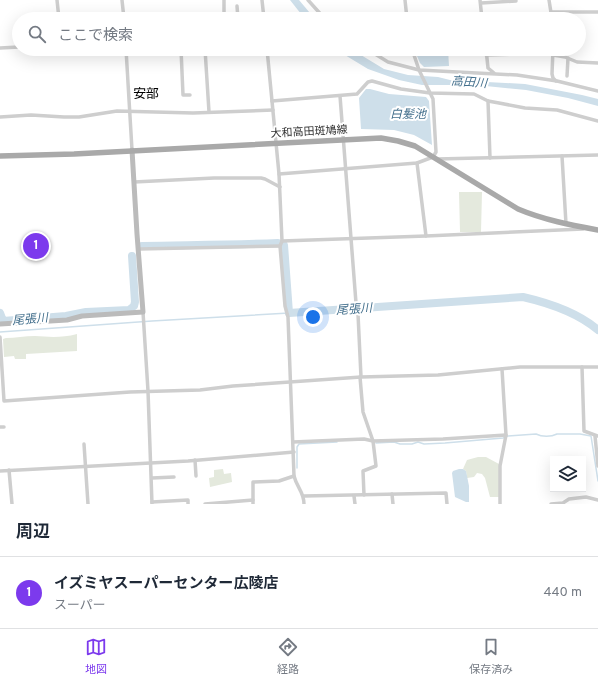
<!DOCTYPE html>
<html lang="ja">
<head>
<meta charset="utf-8">
<style>
  body { margin:0; font-family:Overpass,"Noto Sans JP",sans-serif; background:#f2f2f3; color:#1f2937 }
  .controls { position:absolute; right:12px; bottom:12px; display:grid; overflow:hidden; border-radius:0px; box-shadow:0 4px 16px #0002 }
  .controls button { width:36px; height:36px; display:grid; place-items:center; padding:0; border:0; border-bottom:1px solid #e0e1e3; background:#fff; color:#1f2937; font:20px sans-serif }
  .you { position:absolute; left:313px; top:317px; width:14px; height:14px; margin:-10px; border:3px solid #fff; border-radius:50%; background:#1a73e8; box-shadow:0 0 0 6px #1a73e833 }
  .badge { display:grid; place-items:center; width:26px; height:26px; border-radius:50%; background:#7c3aed; color:#fff; font-size:13px; font-weight:700 }
  .pin { position:absolute; translate:-50% -50%; border:2px solid #fff; box-shadow:0 1px 4px #0006 }
  .list { margin:0; padding:0; list-style:none }
  h2 { display:flex; justify-content:space-between; align-items:center; height:52px; margin:0; padding:0 16px; font-size:17px }
  h2 small { font-size:13px; font-weight:400; color:#747a83 }
  .list li { display:grid; grid-template-columns:26px 1fr auto; gap:12px; align-items:center; box-sizing:border-box; height:72px; padding:0 16px; border-top:1px solid #e0e1e3 }
  .list b { display:block; font-size:15px; white-space:nowrap }
  .list p { margin:0; font-size:13px; white-space:nowrap; color:#747a83 }
  .list em { font-size:13px; font-style:normal; color:#747a83 }
  .icon { flex:none; width:22px; height:22px; fill:none; stroke:currentColor; stroke-width:2; stroke-linecap:round; stroke-linejoin:round }
  .map { position:relative; flex:none; width:598px; height:504px; overflow:hidden }
  .search { position:absolute; background:#fff; box-shadow:0 4px 16px #0002; left:12px; right:12px; top:12px; height:44px; display:flex; align-items:center; gap:10px; box-sizing:border-box; padding:0 14px; border-radius:22px; color:#747a83; font-size:15px }
  .sheet { height:124px; background:#fff }
  nav { display:flex; justify-content:space-around; align-items:center; box-sizing:border-box; height:56px; border-top:1px solid #e0e1e3; background:#fff; font-size:11px; color:#747a83 }
  nav a { display:grid; justify-items:center; gap:2px }
  nav .on { color:#7c3aed }
  .map>svg:first-child { display:block }
  .green { fill:#e4e9dd }
  .water { fill:#cedfea }
  .lines { fill:none; stroke-linecap:round; stroke-linejoin:round }
  .stream { stroke:#cedfea; stroke-width:1.5 }
  .river { stroke:#cedfea; stroke-width:8 }
  .street { stroke:#cecece; stroke-width:3.5 }
  .secondary { stroke:#bbb; stroke-width:5 }
  .primary { stroke:#a9a9a9; stroke-width:5.5 }
  .labels { text-anchor:middle; stroke-width:4; stroke-linejoin:round; paint-order:stroke }
  .street-label { font-size:11px; fill:#313131; stroke:#fff }
  .water-label { font-size:12px; font-style:italic; fill:#44708d; stroke:#fff }
  .quarter-label { font-size:13px; fill:#000; stroke:#fff }
</style>
</head>
<body>
<div class="map">
<svg width="598" height="504" viewBox="0 0 598 504">
  <rect width="100%" height="100%" fill="#fff"/>
  <g class="green">
    <path d="M 459,192 L 482,192 L 481,232 L 460,232 Z"/>
    <path d="M 77,334 L 77,351 L 26,354 L 26,359 L 15,359 L 14,356 L 4,357 L 3,339 L 6,338 C 15,338 25,336 35,336 C 49,337 62,338 77,334 Z"/>
    <path d="M 478,457 L 486,457 L 499,464 L 500,497 L 490,497 L 485,478 L 482,474 L 477,473 L 474,477 L 467,478 L 466,471 L 463,469 L 467,460 Z"/>
    <path d="M 223,469 L 224,474 L 231,473 L 232,482 L 210,487 L 209,478 L 214,477 L 214,470 Z"/>
  </g>
  <g class="water">
    <path d="M 290,0 L 299,0 L 315,19 L 305,19 Z"/>
    <path d="M 335,49 L 351,49 L 384,69 L 408,75 L 438,77 L 450,80 L 525,84 L 582,95 L 598,99 L 598,106 L 568,98 L 526,90 L 476,85 L 422,85 L 399,80 L 368,69 Z"/>
    <path d="M 414,49 L 448,49 L 449,66 L 424,67 L 420,63 Z"/>
    <path d="M 366,89 L 370,89 L 389,94 L 426,97 L 429,101 L 432,145 L 414,135 L 394,130 L 361,129 L 359,98 Z"/>
    <path d="M 459,469 L 463,469 L 466,471 L 469,486 L 469,502 L 466,502 L 455,497 L 452,473 L 453,471 Z"/>
  </g>
  <g class="lines">
    <g class="stream">
      <path d="M 0,332 L 152,321 L 289,313"/>
      <path d="M 376,443 L 394,442 L 400,444 L 412,444 L 418,442 L 424,444 L 445,443 L 503,438 L 508,436 L 536,434 C 542,437 551,437 557,434 L 580,434 L 591,436 L 598,481"/>
      <path d="M 297,468 L 297,447 L 299,444 L 337,442"/>
    </g>
    <g class="river">
      <path d="M 142,246 C 187,245 233,245 278,243 L 284,245 L 289,313 L 523,297 C 549,303 577,312 598,330"/>
      <path d="M 0,313 L 3,321 L 66,316 L 86,312 L 129,310 L 134,306 L 135,302 L 132,256"/>
    </g>
    <g class="street">
      <path d="M 57,0 L 59,19"/>
      <path d="M 122,0 L 124,19"/>
      <path d="M 224,0 L 224,19"/>
      <path d="M 262,0 L 264,19"/>
      <path d="M 308,0 L 325,19"/>
      <path d="M 405,0 L 407,19"/>
      <path d="M 480,0 L 482,19"/>
      <path d="M 549,0 L 552,19"/>
      <path d="M 481,3 L 516,1"/>
      <path d="M 237,6 L 238,19"/>
      <path d="M 551,12 L 598,12"/>
      <path d="M 381,19 L 407,17"/>
      <path d="M 436,19 L 446,19"/>
      <path d="M 0,48 L 19,47"/>
      <path d="M 126,49 L 132,150"/>
      <path d="M 181,49 L 183,95 L 190,95"/>
      <path d="M 205,49 L 209,112"/>
      <path d="M 267,49 L 279,174 L 282,241 L 280,246 L 285,306 L 288,317 L 294,476 C 297,488 304,492 304,504"/>
      <path d="M 367,49 L 388,62 L 419,70 L 517,75 L 557,81 L 598,91"/>
      <path d="M 486,49 L 488,68 L 494,73"/>
      <path d="M 553,49 L 552,74 L 553,78 L 556,81"/>
      <path d="M 486,55 L 553,53"/>
      <path d="M 553,55 L 565,57 L 577,62 L 598,63"/>
      <path d="M 567,76 L 568,58"/>
      <path d="M 340,96 L 356,303 L 358,314 L 361,377"/>
      <path d="M 272,101 L 357,94 L 368,82 L 372,81 L 401,89 L 430,93 L 474,94 L 488,101 L 499,103 L 525,108 L 557,110 L 598,121"/>
      <path d="M 488,101 L 490,158"/>
      <path d="M 0,117 L 31,115 L 64,117 L 79,117 L 117,111 L 193,113 L 273,110"/>
      <path d="M 562,156 L 566,224"/>
      <path d="M 437,159 L 598,155"/>
      <path d="M 417,163 L 426,236"/>
      <path d="M 279,174 L 417,163 L 433,157 L 436,152 L 433,99 L 419,70 L 412,49"/>
      <path d="M 134,182 L 214,178 L 261,178 L 265,179 L 280,187"/>
      <path d="M 282,241 L 426,236 L 583,229"/>
      <path d="M 139,249 L 280,246"/>
      <path d="M 143,312 L 148,391 L 152,504"/>
      <path d="M 0,337 L 4,401 L 130,392 L 200,390 L 233,386 L 361,377 L 438,375 L 520,367 L 598,367"/>
      <path d="M 582,367 L 584,431 L 598,436"/>
      <path d="M 360,377 L 363,412 L 373,441 L 376,466 L 363,471 L 364,495"/>
      <path d="M 0,427 L 4,427"/>
      <path d="M 595,436 L 598,466"/>
      <path d="M 293,442 L 364,439 L 373,441 L 443,439 L 506,435"/>
      <path d="M 84,444 L 88,504"/>
      <path d="M 195,460 L 196,476"/>
      <path d="M 9,470 L 12,504"/>
      <path d="M 0,471 L 188,461 L 294,452"/>
      <path d="M 152,478 L 174,477"/>
      <path d="M 392,494 L 393,504"/>
      <path d="M 304,496 L 446,493 L 447,504"/>
      <path d="M 354,496 L 355,504"/>
      <path d="M 152,502 L 188,500 L 188,504"/>
      <path d="M 205,504 L 253,500"/>
      <path d="M 253,504 L 253,482 L 279,481 L 294,476"/>
      <path d="M 500,504 L 500,466 L 506,435 L 502,369"/>
      <path d="M 551,504 L 563,503 L 569,499 L 586,497 L 598,500"/>
    </g>
    <path class="secondary" d="M 0,324 L 67,320 L 82,316 L 143,312 L 137,234 L 132,150"/>
    <path class="primary" d="M 0,156 L 74,154 L 381,138 L 398,141 L 415,146 L 518,209 C 544,220 571,225 598,230"/>
  </g>
  <g class="labels">
    <g class="street-label">
      <text transform="translate(309 131) rotate(-3)" y="4">大和高田斑鳩線</text>
    </g>
    <g class="water-label">
      <text transform="translate(469 82) rotate(4)" y="4">高田川</text>
      <text x="408" y="118">白髪池</text>
      <text transform="translate(354 309) rotate(-4)" y="4">尾張川</text>
      <text transform="translate(30 319) rotate(-5)" y="4">尾張川</text>
    </g>
    <g class="quarter-label">
      <text x="146" y="98">安部</text>
    </g>
  </g>
</svg>
<div class="controls">
<button><svg class="icon" aria-label="layers" viewBox="0 0 24 24"><path d="M12 4l9 5-9 5-9-5zM3 14l9 5 9-5"/></svg></button>
</div>
<div class="you"></div>
<div class="pin badge" style="left:36px;top:246px">1</div>
<div class="search"><svg class="icon" aria-label="search" viewBox="0 0 24 24"><circle cx="10" cy="10" r="6"/><path d="M15 15l6 6"/></svg>ここで検索</div>
</div>
<section class="sheet">
<h2>周辺<small></small></h2>
<ul class="list">
<li><span class="badge">1</span><div><b>イズミヤスーパーセンター広陵店</b><p>スーパー</p></div><em>440 m</em></li>
</ul>
</section>
<nav>
<a class="on"><svg class="icon" aria-label="map" viewBox="0 0 24 24"><path d="M3 6l6-2 6 2 6-2v14l-6 2-6-2-6 2zM9 4v14M15 6v14"/></svg>地図</a>
<a><svg class="icon" aria-label="directions" viewBox="0 0 24 24"><path d="M12 3l9 9-9 9-9-9zM9 14v-3h6M13 9l2 2-2 2"/></svg>経路</a>
<a><svg class="icon" aria-label="saved" viewBox="0 0 24 24"><path d="M7 4h10v16l-5-4-5 4z"/></svg>保存済み</a>
</nav>
</body>
</html>
